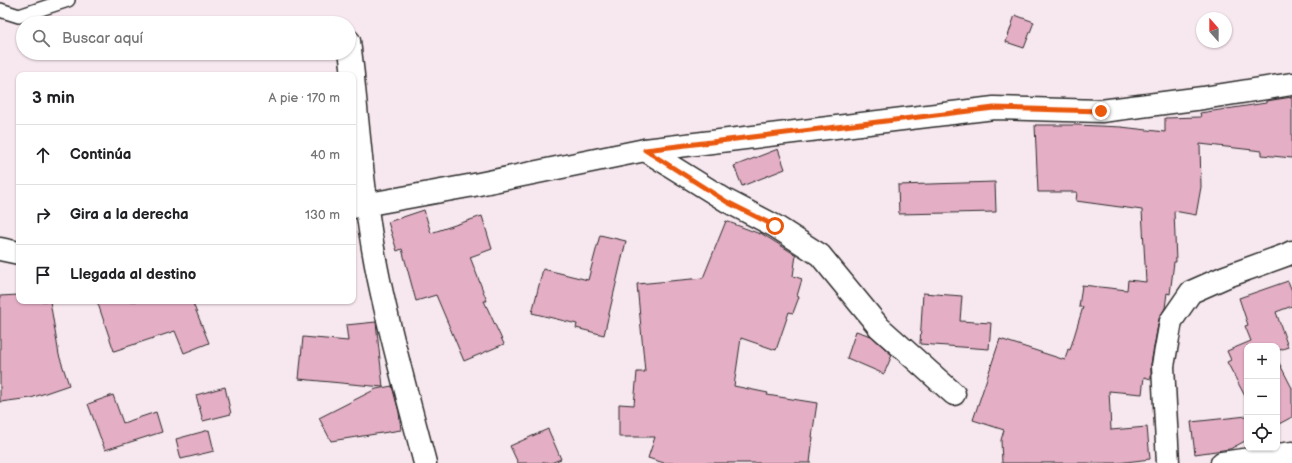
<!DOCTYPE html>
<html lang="es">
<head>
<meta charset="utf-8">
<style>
  body { margin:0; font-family:"Balsamiq Sans",sans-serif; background:#f6f6f6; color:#202124 }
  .controls { position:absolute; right:12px; bottom:12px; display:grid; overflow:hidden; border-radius:8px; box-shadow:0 1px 3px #0004 }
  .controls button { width:36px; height:36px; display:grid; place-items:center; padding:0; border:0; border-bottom:1px solid #e0e0e0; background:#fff; color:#202124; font:20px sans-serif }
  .compass { position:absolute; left:1196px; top:12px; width:36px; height:36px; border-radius:50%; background:#fff; box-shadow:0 1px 3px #0004; rotate:339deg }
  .stop { position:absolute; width:12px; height:12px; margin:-9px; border:3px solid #ea580c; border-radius:50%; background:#fff }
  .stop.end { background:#ea580c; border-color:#fff; box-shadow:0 1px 4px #0008 }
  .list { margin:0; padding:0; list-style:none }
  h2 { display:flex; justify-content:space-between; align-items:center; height:52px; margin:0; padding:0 16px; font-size:17px }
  h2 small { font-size:13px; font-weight:400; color:#757577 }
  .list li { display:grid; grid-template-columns:26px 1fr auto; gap:12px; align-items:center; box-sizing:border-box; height:60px; padding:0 16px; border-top:1px solid #e0e0e0 }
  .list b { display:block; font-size:15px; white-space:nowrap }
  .list em { font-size:13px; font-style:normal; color:#757577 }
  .icon { flex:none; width:22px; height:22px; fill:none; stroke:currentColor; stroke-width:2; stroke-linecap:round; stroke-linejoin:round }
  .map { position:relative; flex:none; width:1292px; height:463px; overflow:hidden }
  .search { position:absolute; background:#fff; box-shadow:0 1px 3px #0004; left:16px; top:16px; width:340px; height:44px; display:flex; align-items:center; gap:10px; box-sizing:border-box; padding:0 14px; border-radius:22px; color:#757577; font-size:15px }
  .panel { position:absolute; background:#fff; box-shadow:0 1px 3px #0004; left:16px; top:72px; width:340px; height:232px; border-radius:8px }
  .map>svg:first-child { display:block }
  .building { fill:#e4aec5; stroke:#2b2b2b }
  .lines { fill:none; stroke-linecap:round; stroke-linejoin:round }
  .service-casing { stroke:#2b2b2b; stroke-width:16 }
  .minor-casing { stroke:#2b2b2b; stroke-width:25 }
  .service { stroke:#fff; stroke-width:13 }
  .minor { stroke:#fff; stroke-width:22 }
  .route { stroke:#ea580c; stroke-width:5 }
</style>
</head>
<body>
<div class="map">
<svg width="1292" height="463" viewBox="0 0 1292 463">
  <rect width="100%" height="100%" fill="#f7e7ee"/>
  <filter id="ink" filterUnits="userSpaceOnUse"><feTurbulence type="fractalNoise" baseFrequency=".025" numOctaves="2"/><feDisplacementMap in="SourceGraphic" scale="8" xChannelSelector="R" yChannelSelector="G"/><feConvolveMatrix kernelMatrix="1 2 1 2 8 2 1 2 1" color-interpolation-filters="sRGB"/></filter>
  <g filter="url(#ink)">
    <g class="building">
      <path d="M 1015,15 L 1034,22 L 1024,48 L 1006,42 Z"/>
      <path d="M 1292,97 L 1292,158 L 1262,155 L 1262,151 L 1200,144 L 1201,187 L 1196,215 L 1174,211 L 1176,262 L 1174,262 L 1170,294 L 1167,293 L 1165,308 L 1159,319 L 1151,364 L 1151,379 L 1144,377 L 1142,394 L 1109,391 L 1111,430 L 1147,427 L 1150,459 L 1118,463 L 1002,463 L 1001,440 L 1004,430 L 973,420 L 1000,339 L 1065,360 L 1068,349 L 1070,350 L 1083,307 L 1079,307 L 1082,285 L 1127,290 L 1128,280 L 1146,282 L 1142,210 L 1076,201 L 1077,192 L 1038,192 L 1035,125 L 1077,125 L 1121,127 L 1165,132 L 1165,118 L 1201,117 L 1200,113 L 1266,103 L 1266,101 Z"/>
      <path d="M 778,149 L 785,169 L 742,186 L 734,166 Z"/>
      <path d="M 995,182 L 996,212 L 899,214 L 898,185 Z"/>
      <path d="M 424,210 L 431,233 L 482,216 L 492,249 L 470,257 L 487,301 L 484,301 L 504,344 L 464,361 L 436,295 L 416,301 L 402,249 L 397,251 L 388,222 Z"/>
      <path d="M 726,221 L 760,234 L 759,232 L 796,255 L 793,276 L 802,279 L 797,296 L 799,297 L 793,313 L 789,312 L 776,350 L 741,338 L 734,386 L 768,393 L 767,395 L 817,403 L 812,437 L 813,437 L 810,463 L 664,463 L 648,458 L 655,437 L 619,437 L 619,404 L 634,405 L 637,372 L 645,372 L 637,284 L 703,278 Z"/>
      <path d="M 600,235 L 626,241 L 604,335 L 576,328 L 577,324 L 532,313 L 543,269 L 588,280 Z"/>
      <path d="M 1288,281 L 1292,291 L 1292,306 L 1276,312 L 1288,347 L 1277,351 L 1277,346 L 1247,346 L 1247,400 L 1227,362 L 1231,360 L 1227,351 L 1251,341 L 1245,326 L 1248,325 L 1239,298 Z"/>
      <path d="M 923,293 L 962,296 L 960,321 L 991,323 L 989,349 L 920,344 Z"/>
      <path d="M 19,295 L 19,301 L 50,301 L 59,355 L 69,385 L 31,398 L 0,402 L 0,296 Z"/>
      <path d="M 97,301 L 192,301 L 209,343 L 184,353 L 175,331 L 114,351 Z"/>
      <path d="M 376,322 L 383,387 L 299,379 L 303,337 L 348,341 L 346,325 Z"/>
      <path d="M 856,331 L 871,336 L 892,355 L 884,374 L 847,358 Z"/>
      <path d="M 1277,359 L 1292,388 L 1292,417 L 1277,425 Z"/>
      <path d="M 392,386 L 399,412 L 401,430 L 331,441 L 319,418 L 376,389 Z"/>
      <path d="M 225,387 L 231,414 L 203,421 L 196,395 Z"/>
      <path d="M 113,395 L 123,423 L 156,412 L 162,432 L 105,450 L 88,404 Z"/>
      <path d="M 1247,416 L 1247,440 L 1230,449 L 1195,454 L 1191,422 Z"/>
      <path d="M 548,429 L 561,459 L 551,463 L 518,463 L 510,446 Z"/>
      <path d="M 209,430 L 214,451 L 181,459 L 176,439 Z"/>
    </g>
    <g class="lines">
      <g class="service-casing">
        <path id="service" d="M 0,10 L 19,16 L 68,0"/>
      </g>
      <g class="minor-casing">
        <g id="minor">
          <path d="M 349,41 L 353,75"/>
          <path d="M 353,78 C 360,145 365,214 379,280 C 392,342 409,402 425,463"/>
          <path d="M 645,150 L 727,201 L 775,226 L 820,255 L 879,327 L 954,394"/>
          <path d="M 353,207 L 474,185 L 645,150 L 994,108 L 1101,111 L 1203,98 L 1292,84"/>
          <path d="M 0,249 L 19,253"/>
          <path d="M 1168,463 L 1163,366 L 1171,321 L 1191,292 L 1225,277 L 1286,255 L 1292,252"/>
          <path d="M 1222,463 L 1292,453"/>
        </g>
      </g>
      <use href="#service" class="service"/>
      <use href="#minor" class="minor"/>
    </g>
  </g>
  <g class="lines" filter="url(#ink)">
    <path class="route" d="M 775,226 L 727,202 L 645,150 L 994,108 L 1101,111"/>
  </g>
</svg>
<div class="controls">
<button>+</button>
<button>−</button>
<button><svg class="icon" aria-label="locate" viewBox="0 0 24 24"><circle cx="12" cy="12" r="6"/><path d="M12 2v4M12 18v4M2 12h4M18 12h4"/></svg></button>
</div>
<svg class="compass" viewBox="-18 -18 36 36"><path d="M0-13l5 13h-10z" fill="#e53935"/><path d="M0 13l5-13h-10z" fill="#757577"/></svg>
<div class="stop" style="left:775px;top:226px"></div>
<div class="stop end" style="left:1101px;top:111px"></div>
<div class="search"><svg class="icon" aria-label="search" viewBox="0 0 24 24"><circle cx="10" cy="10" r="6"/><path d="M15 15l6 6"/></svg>Buscar aquí</div>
<section class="panel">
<h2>3 min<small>A pie · 170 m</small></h2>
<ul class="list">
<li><svg class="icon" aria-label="ahead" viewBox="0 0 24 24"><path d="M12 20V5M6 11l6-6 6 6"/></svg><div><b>Continúa</b></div><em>40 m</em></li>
<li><svg class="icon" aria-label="right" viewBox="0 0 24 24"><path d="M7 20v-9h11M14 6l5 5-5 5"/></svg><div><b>Gira a la derecha</b></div><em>130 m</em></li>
<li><svg class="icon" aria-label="arrive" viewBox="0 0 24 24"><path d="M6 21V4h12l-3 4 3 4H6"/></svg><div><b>Llegada al destino</b></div></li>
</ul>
</section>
</div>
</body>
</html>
